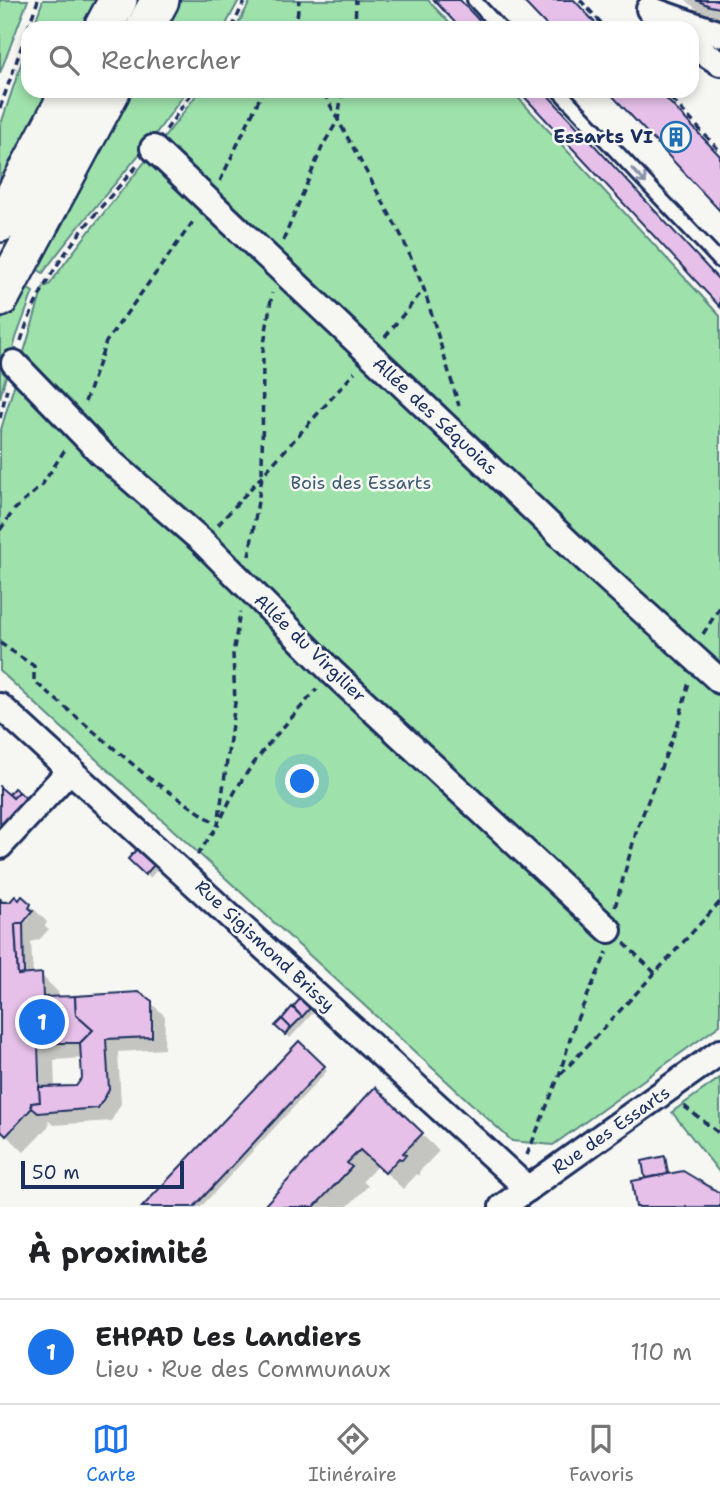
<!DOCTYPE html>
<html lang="fr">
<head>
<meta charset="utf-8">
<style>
  body { margin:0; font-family:"Shantell Sans",sans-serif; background:#f6f6f6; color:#202124 }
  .scale { position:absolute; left:21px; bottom:18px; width:163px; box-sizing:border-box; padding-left:7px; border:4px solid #1b2f5e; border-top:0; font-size:19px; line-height:24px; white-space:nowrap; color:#1b2f5e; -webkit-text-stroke:5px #f6f6f2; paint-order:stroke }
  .you { position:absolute; left:303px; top:782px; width:24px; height:24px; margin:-18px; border:5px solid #fff; border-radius:50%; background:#1a73e8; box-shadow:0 0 0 10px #1a73e833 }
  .badge { display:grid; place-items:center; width:46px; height:46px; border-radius:50%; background:#1a73e8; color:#fff; font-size:23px; font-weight:700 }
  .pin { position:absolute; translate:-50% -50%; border:4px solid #fff; box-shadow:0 2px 7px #0006 }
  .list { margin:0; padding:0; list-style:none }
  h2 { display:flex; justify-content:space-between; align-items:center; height:91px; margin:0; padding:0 28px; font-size:30px }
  h2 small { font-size:23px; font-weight:400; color:#757577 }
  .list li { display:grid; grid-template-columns:46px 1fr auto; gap:21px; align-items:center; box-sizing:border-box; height:105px; padding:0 28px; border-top:2px solid #e0e0e0 }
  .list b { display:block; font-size:26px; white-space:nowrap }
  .list p { margin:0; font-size:23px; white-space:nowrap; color:#757577 }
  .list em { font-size:23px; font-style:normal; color:#757577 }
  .icon { flex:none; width:38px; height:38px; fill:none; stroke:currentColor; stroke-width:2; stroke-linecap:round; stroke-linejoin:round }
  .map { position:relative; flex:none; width:720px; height:1207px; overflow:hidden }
  .search { position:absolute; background:#fff; box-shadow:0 4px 10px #0003; left:21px; right:21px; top:21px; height:77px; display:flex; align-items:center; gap:18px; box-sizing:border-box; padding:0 24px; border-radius:21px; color:#757577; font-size:26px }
  .sheet { height:196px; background:#fff }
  nav { display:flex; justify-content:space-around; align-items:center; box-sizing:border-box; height:98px; border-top:2px solid #e0e0e0; background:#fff; font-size:19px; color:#757577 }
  nav a { display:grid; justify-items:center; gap:4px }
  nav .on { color:#1a73e8 }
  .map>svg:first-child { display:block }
  .green { fill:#9ee1ab; stroke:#5c8884; stroke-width:2 }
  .shadow { fill:#0003; fill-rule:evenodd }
  .building { fill:#e6c0e9; stroke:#1b2f5e; stroke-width:2 }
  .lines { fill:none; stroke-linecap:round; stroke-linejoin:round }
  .lane-casing { stroke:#1b2f5e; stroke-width:18 }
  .street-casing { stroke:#1b2f5e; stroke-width:30 }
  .primary-casing { stroke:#1b2f5e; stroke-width:42 }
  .path { stroke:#1b2f5e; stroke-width:3.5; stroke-dasharray:7 5; stroke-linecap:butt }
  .lane { stroke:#f6f6f2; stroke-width:12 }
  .street { stroke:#f6f6f2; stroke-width:24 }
  .primary { stroke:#f6f6f2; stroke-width:37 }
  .oneway { stroke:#8892a8 }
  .labels { text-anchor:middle; stroke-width:5; stroke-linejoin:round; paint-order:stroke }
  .poi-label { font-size:18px; font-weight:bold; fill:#1b2f5e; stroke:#f6f6f2; text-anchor:end }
  .street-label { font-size:18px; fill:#1b2f5e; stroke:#f6f6f2 }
  .park-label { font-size:18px; fill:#3c5c71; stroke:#f6f6f2 }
</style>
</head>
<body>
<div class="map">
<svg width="720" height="1207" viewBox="0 0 720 1207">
  <rect width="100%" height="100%" fill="#f6f6f2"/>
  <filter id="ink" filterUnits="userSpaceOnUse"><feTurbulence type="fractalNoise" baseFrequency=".0143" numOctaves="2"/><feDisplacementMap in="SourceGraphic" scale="14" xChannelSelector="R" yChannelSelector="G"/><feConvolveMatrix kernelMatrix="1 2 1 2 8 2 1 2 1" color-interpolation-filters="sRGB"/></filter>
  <g filter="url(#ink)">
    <g class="green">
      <path d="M 0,0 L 28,0 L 0,73 Z"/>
      <path d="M 43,0 L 97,0 L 82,28 L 33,28 Z"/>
      <path d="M 181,0 L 239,0 L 224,28 L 166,28 Z"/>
      <path d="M 251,0 L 428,0 L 454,28 L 236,28 Z"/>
      <path d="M 28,43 L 28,91 L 48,91 L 0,182 L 0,127 Z"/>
      <path d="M 133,91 L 186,91 C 144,156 88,210 43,273 L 30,265 L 52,222 L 76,199 Z"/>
      <path d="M 199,91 L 512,91 L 720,316 L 720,1025 L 553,1145 L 512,1141 L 0,671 L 0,433 L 43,288 L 50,284 C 96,217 152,158 199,91 Z"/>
      <path d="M 20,284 L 33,292 L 16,338 L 0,398 L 0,322 Z"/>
      <path d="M 720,1078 L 720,1173 L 672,1112 Z"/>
    </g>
    <g class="shadow">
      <path d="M 686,0 L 720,0 L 720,22 L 695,8 Z"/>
      <path d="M 137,852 L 157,870 L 150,878 L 131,859 Z"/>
      <path d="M 13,899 L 30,905 L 47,922 L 45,926 L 49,929 L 40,939 L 31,942 L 33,975 L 41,975 L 58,992 L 59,998 L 151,1003 L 165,1016 L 164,1049 L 118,1052 L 121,1104 L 111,1121 L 53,1125 L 48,1120 L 49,1126 L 24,1152 L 0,1129 L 0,900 L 3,902 L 3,900 ZM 24,919 L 29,919 L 18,930 ZM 36,1035 L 39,1035 L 41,1089 L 38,1089 ZM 83,1058 L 84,1078 L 77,1087 L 55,1088 L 54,1060 Z"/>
      <path d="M 300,1001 L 313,1013 L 290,1038 L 278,1026 Z"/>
      <path d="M 299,1043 L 327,1071 L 201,1207 L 144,1207 Z"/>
      <path d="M 375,1090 L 439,1151 L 419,1172 L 420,1176 L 417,1174 L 403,1189 L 378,1165 L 363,1181 L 368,1186 L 347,1207 L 265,1207 Z"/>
      <path d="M 665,1158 L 671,1175 L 720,1196 L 720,1207 L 638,1207 L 649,1180 L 647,1177 Z"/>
    </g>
    <g class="building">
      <path d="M 434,0 L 460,0 L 486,28 L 460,28 Z"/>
      <path d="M 522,0 L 574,0 L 600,28 L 549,28 Z"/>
      <path d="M 696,0 L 720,0 L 720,8 L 710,6 Z"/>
      <path d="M 519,91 L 544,91 L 720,281 L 720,307 Z"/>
      <path d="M 608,91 L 659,91 L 720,156 L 720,211 Z"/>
      <path d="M 0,787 L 13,798 L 19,792 L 29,801 L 5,828 L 0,823 Z"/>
      <path d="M 14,788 L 19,792 L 13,798 L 9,794 Z"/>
      <path d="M 137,849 L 154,865 L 145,875 L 128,859 Z"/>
      <path d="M 15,896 L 19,900 L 22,896 L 31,904 L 29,908 L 33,911 L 23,923 L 15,925 L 18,975 L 42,973 L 43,997 L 75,996 L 76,1015 L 93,1030 L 80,1043 L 38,1043 L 40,1102 L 31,1103 L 32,1108 L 6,1136 L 0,1130 L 0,898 L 2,902 L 10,902 Z"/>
      <path d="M 17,923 L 23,923 L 24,974 L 18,975 L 15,925 Z"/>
      <path d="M 139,992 L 152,1001 L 152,1037 L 106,1039 L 109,1090 L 98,1108 L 38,1113 L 32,1108 L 31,1103 L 40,1102 L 39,1087 L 76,1086 L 82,1078 L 80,1043 L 93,1030 L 76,1015 L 75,996 Z"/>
      <path d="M 300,999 L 310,1008 L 302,1017 L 293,1007 Z"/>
      <path d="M 292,1007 L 302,1017 L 291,1028 L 282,1019 Z"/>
      <path d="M 282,1019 L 291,1028 L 285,1035 L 275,1026 Z"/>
      <path d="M 299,1041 L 325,1066 L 194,1207 L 142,1207 Z"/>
      <path d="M 375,1087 L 423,1133 L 403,1153 L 406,1155 L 402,1160 L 399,1158 L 385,1173 L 360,1150 L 347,1163 L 352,1167 L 314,1207 L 263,1207 Z"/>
      <path d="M 665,1156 L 668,1174 L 645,1178 L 642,1161 Z"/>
      <path d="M 683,1171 L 720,1193 L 720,1207 L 636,1207 L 632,1181 Z"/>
    </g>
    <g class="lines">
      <g class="lane-casing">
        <g id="lane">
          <path d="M 474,0 L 500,28"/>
          <path d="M 559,91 L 720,261"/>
        </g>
      </g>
      <g class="street-casing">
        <g id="street">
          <path d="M 649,9 L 720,34"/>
          <path d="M 692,45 L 720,63"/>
          <path d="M 153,148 L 592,565 L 720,681"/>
          <path d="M 14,363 L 101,453 L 203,542 L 332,672 L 609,930"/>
          <path d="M 0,706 L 528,1189"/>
          <path d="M 0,846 L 71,769"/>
          <path d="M 502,1207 L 720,1052"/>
        </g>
      </g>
      <g class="primary-casing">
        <g id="primary">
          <path d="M 103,28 L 118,0"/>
          <path d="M 145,28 L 160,0"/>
          <path d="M 0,223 L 70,91"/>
          <path d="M 0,298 L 111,91"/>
        </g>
      </g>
      <g class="path">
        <path d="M 580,0 L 606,28"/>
        <path d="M 232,28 L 245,0"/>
        <path d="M 296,28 L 299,0"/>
        <path d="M 355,28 L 356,0"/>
        <path d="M 342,91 L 338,120 L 402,237 L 424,289 L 459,406"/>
        <path d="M 664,91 L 720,151"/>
        <path d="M 0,108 L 38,0"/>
        <path d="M 166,130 L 193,91"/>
        <path d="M 220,181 L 263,91"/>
        <path d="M 283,241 L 323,145 L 338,120 L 323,91"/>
        <path d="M 385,337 L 424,289"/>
        <path d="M 21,341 C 42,272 90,219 137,166"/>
        <path d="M 85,402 L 106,342 L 195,219"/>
        <path d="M 0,418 L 7,389"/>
        <path d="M 218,525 L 355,372"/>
        <path d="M 0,530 L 14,510 L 42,485 L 66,448"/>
        <path d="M 249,556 L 262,477 L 263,351 L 272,293"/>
        <path d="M 703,634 L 720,607"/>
        <path d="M 0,643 L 34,666 L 34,681 L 149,778 L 218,825 L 235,703 L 233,654 L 240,612"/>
        <path d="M 222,817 C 244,767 281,730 317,689"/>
        <path d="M 197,855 L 219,824"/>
        <path d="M 615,907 L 637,829 L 678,724 L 689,682"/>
        <path d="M 624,943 L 655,973 L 720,902"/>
        <path d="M 561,1074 L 655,973"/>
        <path d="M 684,1106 L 720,1134"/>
        <path d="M 527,1155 L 559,1076 L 574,1026 L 607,952"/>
      </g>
      <use href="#lane" class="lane"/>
      <use href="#street" class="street"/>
      <use href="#primary" class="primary"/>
    </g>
    <defs><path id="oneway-shaft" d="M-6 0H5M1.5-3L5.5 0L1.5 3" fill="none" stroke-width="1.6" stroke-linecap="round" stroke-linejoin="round" transform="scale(1.75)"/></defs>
    <use class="oneway" href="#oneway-shaft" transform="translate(639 176) rotate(46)"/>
  </g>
  <defs>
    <g id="building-ring" transform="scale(1.575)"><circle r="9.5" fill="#f6f6f2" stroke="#1f6fb2" stroke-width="1.5"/><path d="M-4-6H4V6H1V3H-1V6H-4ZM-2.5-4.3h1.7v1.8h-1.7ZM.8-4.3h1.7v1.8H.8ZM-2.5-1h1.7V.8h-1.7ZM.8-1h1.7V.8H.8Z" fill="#1f6fb2"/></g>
  </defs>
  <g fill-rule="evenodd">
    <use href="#building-ring" x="676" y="137"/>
  </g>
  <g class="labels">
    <g class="poi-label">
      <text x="653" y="143">Essarts VI</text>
    </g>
    <g class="street-label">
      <text transform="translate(435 416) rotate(43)" y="6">Allée des Séquoias</text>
      <text transform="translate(310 648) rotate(44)" y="6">Allée du Virgilier</text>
      <text transform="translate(265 946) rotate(43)" y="6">Rue Sigismond Brissy</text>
      <text transform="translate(611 1130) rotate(-35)" y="6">Rue des Essarts</text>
    </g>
    <g class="park-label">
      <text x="361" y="489">Bois des Essarts</text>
    </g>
  </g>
</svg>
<div class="scale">50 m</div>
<div class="you"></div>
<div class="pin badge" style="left:42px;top:1022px">1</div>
<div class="search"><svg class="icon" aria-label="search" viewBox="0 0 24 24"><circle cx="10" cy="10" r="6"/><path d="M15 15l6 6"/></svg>Rechercher</div>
</div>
<section class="sheet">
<h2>À proximité<small></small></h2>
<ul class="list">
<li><span class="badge">1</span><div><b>EHPAD Les Landiers</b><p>Lieu · Rue des Communaux</p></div><em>110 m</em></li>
</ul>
</section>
<nav>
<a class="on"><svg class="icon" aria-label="map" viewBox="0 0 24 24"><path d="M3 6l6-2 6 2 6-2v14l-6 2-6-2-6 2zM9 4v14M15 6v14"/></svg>Carte</a>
<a><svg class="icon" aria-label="directions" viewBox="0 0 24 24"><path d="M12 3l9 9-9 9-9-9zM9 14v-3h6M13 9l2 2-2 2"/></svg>Itinéraire</a>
<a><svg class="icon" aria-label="saved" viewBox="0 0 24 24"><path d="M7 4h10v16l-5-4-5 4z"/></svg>Favoris</a>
</nav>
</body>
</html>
